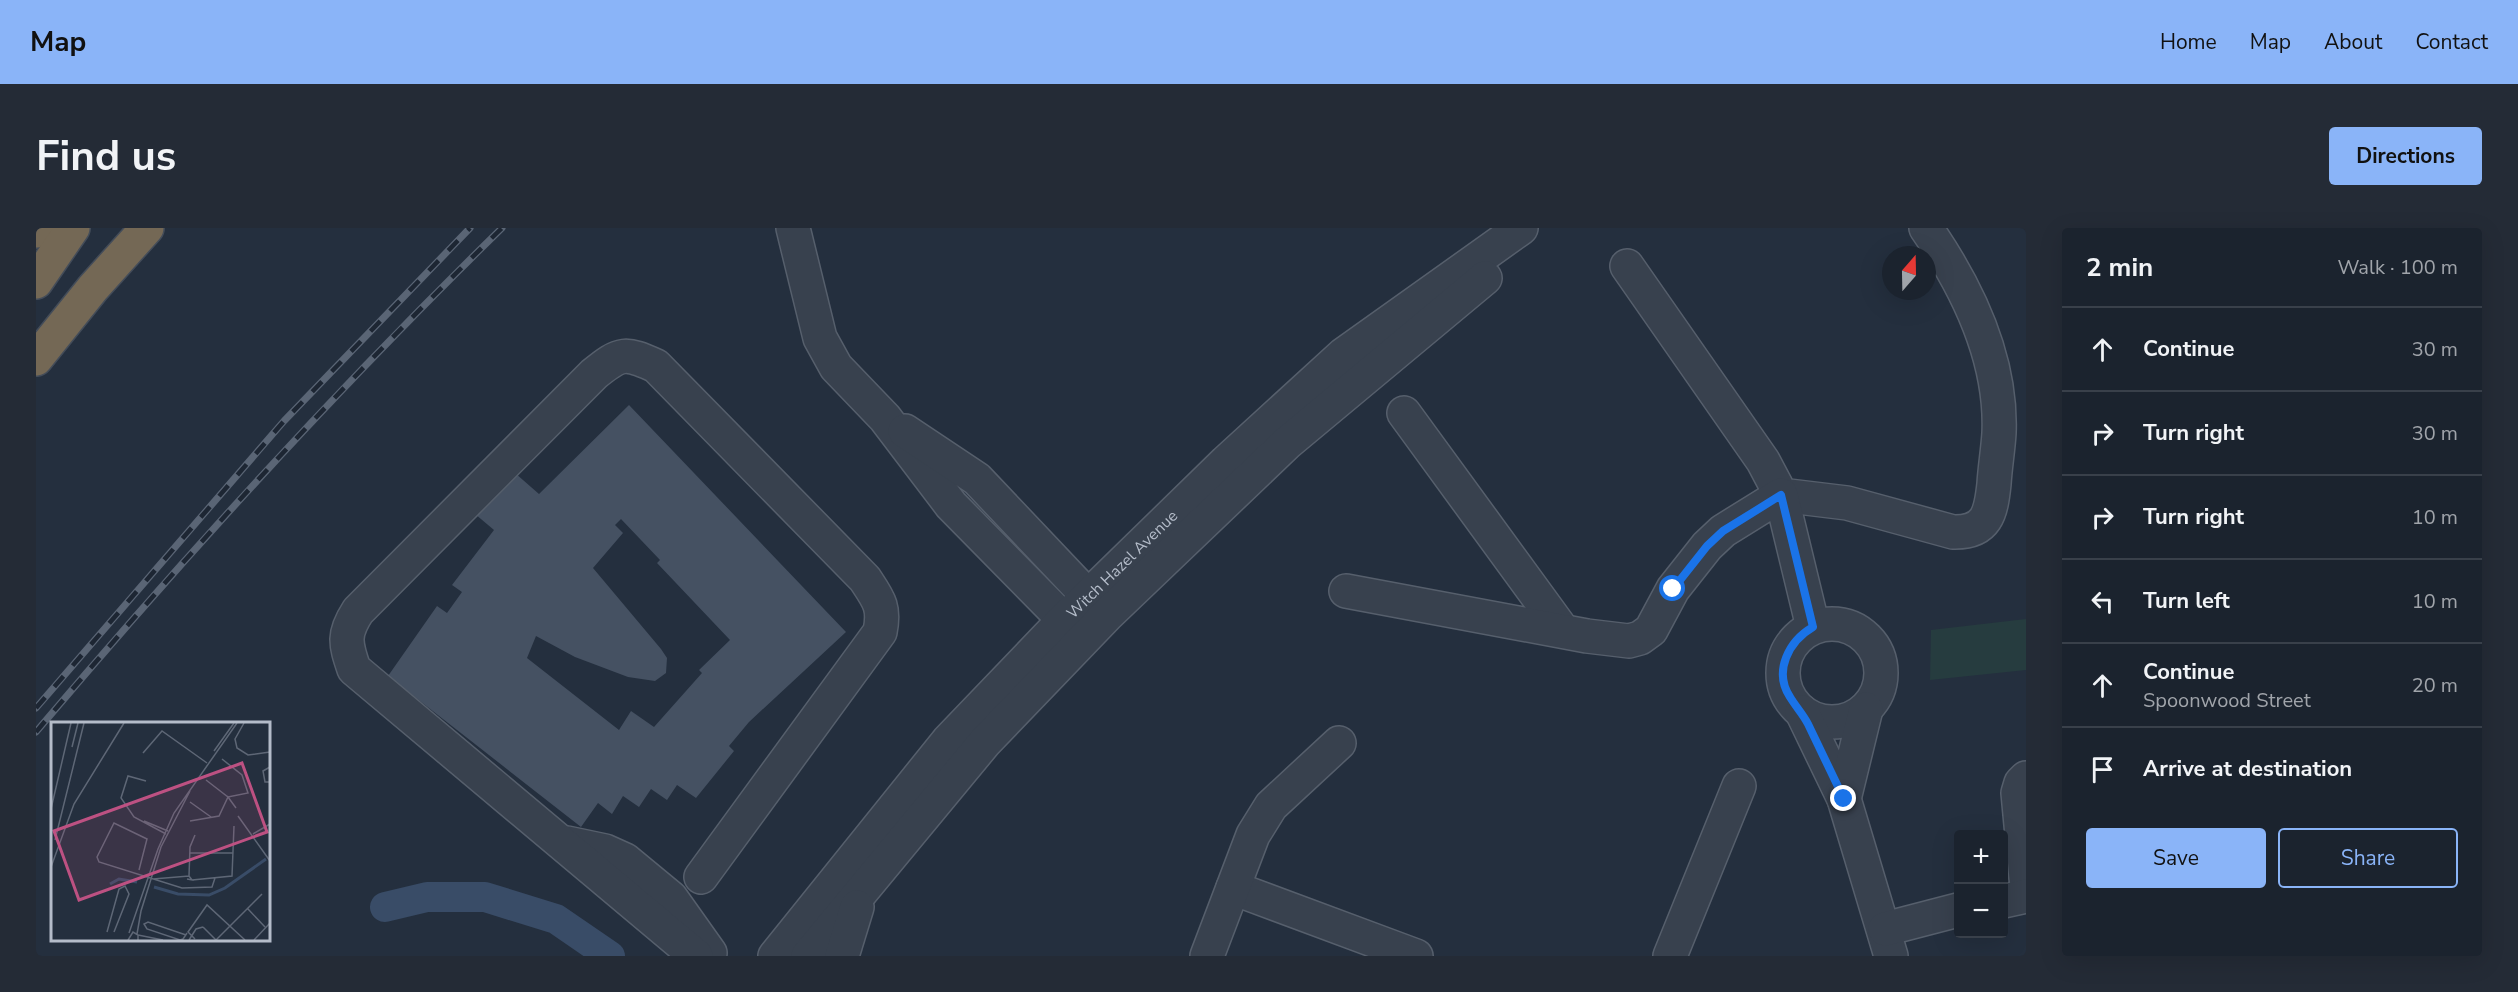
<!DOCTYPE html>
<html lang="en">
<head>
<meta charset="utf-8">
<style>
  body { margin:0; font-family:"Nunito Sans",sans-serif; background:#242b36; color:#f1f3f6 }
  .controls { position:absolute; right:18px; bottom:18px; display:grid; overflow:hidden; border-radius:6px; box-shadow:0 6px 24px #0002 }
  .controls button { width:54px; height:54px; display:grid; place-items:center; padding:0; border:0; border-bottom:2px solid #39404a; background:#1b232e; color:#f1f3f6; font:30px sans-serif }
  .compass { position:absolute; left:1846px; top:18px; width:54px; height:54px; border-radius:50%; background:#1b232e; box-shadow:0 6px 24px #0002; rotate:20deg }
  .stop { position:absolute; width:18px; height:18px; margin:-14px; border:4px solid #1a73e8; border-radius:50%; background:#fff }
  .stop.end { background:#1a73e8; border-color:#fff; box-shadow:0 2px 6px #0008 }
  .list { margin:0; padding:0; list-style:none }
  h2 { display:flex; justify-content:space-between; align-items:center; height:78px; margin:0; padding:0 24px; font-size:26px }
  h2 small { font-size:20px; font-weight:400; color:#a0a4aa }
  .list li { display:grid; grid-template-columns:39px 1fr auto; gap:18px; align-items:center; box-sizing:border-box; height:84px; padding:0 24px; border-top:2px solid #39404a }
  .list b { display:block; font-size:22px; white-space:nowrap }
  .list p { margin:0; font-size:20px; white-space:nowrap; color:#a0a4aa }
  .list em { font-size:20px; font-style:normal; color:#a0a4aa }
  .actions { display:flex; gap:12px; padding:18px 24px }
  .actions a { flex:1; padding:14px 0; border:2px solid #8ab4f8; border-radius:6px; text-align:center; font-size:21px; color:#8ab4f8 }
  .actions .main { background:#8ab4f8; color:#111 }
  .icon { flex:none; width:33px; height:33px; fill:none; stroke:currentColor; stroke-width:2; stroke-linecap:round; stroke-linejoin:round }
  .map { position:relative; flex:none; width:1990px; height:728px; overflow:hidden; border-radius:6px }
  header { display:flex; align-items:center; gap:36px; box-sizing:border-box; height:84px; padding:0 30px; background:#8ab4f8; color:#111 }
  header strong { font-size:28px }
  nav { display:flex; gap:33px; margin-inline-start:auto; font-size:21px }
  .intro { display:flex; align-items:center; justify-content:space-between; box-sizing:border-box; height:144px; padding:0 36px }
  h1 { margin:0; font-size:42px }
  .button { padding:15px 27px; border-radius:6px; background:#8ab4f8; color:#111; font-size:21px; font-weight:700 }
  main { display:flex; gap:36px; padding:0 36px }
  aside { flex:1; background:#1b232e; border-radius:6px; box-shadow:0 6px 24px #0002 }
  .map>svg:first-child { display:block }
  .green { fill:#263c3f }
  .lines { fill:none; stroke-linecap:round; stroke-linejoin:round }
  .canal { stroke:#394c67; stroke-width:30 }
  .building { fill:#455162; fill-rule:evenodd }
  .minor-casing { stroke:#565f6c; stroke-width:36 }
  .highway-casing { stroke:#434c59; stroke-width:36 }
  .minor { stroke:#38414e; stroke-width:33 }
  .highway { stroke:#746855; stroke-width:33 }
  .rail-casing { stroke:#5a6575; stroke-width:7 }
  .rail { stroke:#1d2633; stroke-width:4.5; stroke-dasharray:14; stroke-linecap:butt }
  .route { stroke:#1a73e8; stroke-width:8 }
  .labels { text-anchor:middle; stroke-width:4.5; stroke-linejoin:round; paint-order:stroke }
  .street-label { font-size:16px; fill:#b4bcc9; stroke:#1d2633 }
  .inset-river { fill:none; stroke:#394c67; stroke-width:3 }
  .inset-road { fill:none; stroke:#5e6776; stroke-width:1.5 }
  .view { fill:#bd5182; fill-opacity:0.15; stroke:#bd5182; stroke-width:3 }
  .inset-edge { fill:none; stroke:#b4bcc9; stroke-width:3 }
</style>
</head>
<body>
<header>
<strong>Map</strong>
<nav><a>Home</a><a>Map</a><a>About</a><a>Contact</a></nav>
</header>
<div class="intro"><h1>Find us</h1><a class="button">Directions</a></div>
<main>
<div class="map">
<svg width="1990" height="728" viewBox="0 0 1990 728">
  <rect width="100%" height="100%" fill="#242f3e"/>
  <path class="green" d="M 1990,391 L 1990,442 L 1894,452 L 1895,402 Z"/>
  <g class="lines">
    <path class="canal" d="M 349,679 L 391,669 L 449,669 L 520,691 L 574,728"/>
  </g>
  <path class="building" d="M 593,177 L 810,404 L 713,494 L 693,518 L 698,523 L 660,570 L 641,557 L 631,572 L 615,561 L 603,579 L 587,568 L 576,586 L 562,575 L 545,599 L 352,448 L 401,378 L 411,385 L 426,364 L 416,357 L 458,302 L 439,286 L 479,245 L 503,266 ZM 585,291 L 624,332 L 621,335 L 694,412 L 663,442 L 666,445 L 618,499 L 595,483 L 583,502 L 491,430 L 500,408 L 539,429 L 592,449 L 619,453 L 630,445 L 631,430 L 625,421 L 557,340 L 587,305 L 579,297 Z"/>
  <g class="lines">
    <g class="minor-casing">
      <g id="minor">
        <path d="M 757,0 L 784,110 L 800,139 L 849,190 L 915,277 L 1044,408"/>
        <path d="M 1591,38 L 1727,233 L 1745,267 L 1811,275 L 1917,304 C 1951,305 1955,285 1958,256 C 1959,239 1962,222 1963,205 C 1966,132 1931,59 1890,0"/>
        <path d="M 1368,185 L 1527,403"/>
        <path d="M 869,203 L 941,251 L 1067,384"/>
        <path d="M 1310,363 L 1551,408 L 1593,413 L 1604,410 L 1615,402 L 1637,361 L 1671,318 L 1687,303 L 1745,267 L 1777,399"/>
        <circle cx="1796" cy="445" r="49"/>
        <path d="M 1766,484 L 1808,571 L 1855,728"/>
        <path d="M 1990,550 L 1985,555 L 1982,565 L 1990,650"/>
        <path d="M 1808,571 L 1830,481"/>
        <path d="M 531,615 L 569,623 L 589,632 L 635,670 L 674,725"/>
        <path d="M 1197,660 L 1380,728"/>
        <path d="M 1968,673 L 1990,668"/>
        <path d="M 1849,701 L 1922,682"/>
        <path d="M 660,728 L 318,441 C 309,415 307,406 322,383 L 558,146 C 585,124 589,124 620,138 L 829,351 C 843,372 849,379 844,404 L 665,649"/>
        <path id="s1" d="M 739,728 L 912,513 L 1028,392 L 1190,234 L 1307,127 L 1485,0"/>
        <path d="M 772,728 L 949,514 L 1071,387 L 1251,215 L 1449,50"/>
        <path d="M 806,728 L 821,679"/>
        <path d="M 1171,728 L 1217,607 L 1235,578 L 1303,515"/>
        <path d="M 1634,728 L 1703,558"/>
      </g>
    </g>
    <g class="highway-casing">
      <g id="highway">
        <path d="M 0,3 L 2,0"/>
        <path d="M 0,54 L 37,0"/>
        <path d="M 0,131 L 57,60 L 111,0"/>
      </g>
    </g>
    <use href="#minor" class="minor"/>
    <use href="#highway" class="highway"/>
    <g class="rail-casing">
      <g id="rail">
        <path d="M 0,480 L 248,193 L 434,0"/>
        <path d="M 0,504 C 148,329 302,160 466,0"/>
      </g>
    </g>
    <use href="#rail" class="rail"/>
  </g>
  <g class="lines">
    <path class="route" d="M 1637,361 L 1671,318 L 1687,303 L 1745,267 L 1777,399 C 1753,413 1737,443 1754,469 C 1760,479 1767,486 1772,496 C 1784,521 1796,546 1808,571"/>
  </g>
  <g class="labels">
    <g class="street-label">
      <text dy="6" stroke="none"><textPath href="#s1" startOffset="524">Witch Hazel Avenue</textPath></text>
    </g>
  </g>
  <g transform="translate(15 494)">
    <rect width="219" height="219" fill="#242f3e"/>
    <path class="inset-river" d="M 59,162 L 68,157 L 86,160M 103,165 L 127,172 L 158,173 L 174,166 L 215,137"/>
    <path class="inset-road" d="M 193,1 L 184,17 L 186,26 L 197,33 L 219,30M 21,25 L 27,1M 163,29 L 183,1M 92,31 L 111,9 L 156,41M 219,45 L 212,49 L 214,60 L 219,60M 155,58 L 177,75 L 197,71 L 191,53 L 171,37M 95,59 L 77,54 L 70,76 L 83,95 L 115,112M 139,80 L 160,95M 0,87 L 20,1M 187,94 L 219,139M 93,99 L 117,109M 139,99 L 168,94 L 177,75 L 185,86M 202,112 L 219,102M 4,118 L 33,1M 139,131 L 182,131M 0,145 L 23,82 L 73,1M 88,148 L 96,117 L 63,101 L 46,135 L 48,140 L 131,166 L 161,165 L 164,156M 138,154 L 139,125 L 144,113M 102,157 L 138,154 L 141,158 L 136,157M 141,158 L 181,154 L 183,104M 197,187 L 214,205M 152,205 L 165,218M 56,210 L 68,167 L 74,164 L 78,172 L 63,210M 78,211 L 107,127 L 123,91 L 186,1M 86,212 L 90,189 L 110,125 L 139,69M 87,213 L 112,218M 135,213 L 97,200 L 93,202 L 96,207 L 129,218 L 132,217 L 136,211M 144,217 L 137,210 L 156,183 L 194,218M 77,218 L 82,210 L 87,213 L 87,218M 138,218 L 145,207 L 152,205M 165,218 L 211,172M 203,218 L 219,201"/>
    <path class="view" d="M 191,41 L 216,110 L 28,178 L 3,109 Z"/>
    <rect width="219" height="219" class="inset-edge"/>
  </g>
</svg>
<div class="controls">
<button>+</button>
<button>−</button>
</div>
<svg class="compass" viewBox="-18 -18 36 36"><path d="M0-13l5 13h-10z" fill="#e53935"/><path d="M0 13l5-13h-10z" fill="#a0a4aa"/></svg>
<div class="stop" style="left:1637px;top:361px"></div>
<div class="stop end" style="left:1808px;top:571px"></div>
</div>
<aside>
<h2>2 min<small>Walk · 100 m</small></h2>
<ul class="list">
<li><svg class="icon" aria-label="ahead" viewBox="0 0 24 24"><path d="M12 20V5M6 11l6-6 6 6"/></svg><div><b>Continue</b></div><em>30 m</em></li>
<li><svg class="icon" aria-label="right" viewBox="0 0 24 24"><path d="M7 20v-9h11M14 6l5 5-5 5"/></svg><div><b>Turn right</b></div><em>30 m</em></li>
<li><svg class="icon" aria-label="right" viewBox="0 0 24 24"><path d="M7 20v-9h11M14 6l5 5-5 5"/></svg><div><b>Turn right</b></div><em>10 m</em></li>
<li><svg class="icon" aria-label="left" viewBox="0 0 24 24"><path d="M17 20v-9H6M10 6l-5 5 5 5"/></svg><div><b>Turn left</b></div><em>10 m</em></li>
<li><svg class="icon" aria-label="ahead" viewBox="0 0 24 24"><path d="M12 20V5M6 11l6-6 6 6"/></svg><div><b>Continue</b><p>Spoonwood Street</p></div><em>20 m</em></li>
<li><svg class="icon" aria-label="arrive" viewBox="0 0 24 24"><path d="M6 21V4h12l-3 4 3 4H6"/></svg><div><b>Arrive at destination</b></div></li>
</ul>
<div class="actions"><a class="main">Save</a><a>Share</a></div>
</aside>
</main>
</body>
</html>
